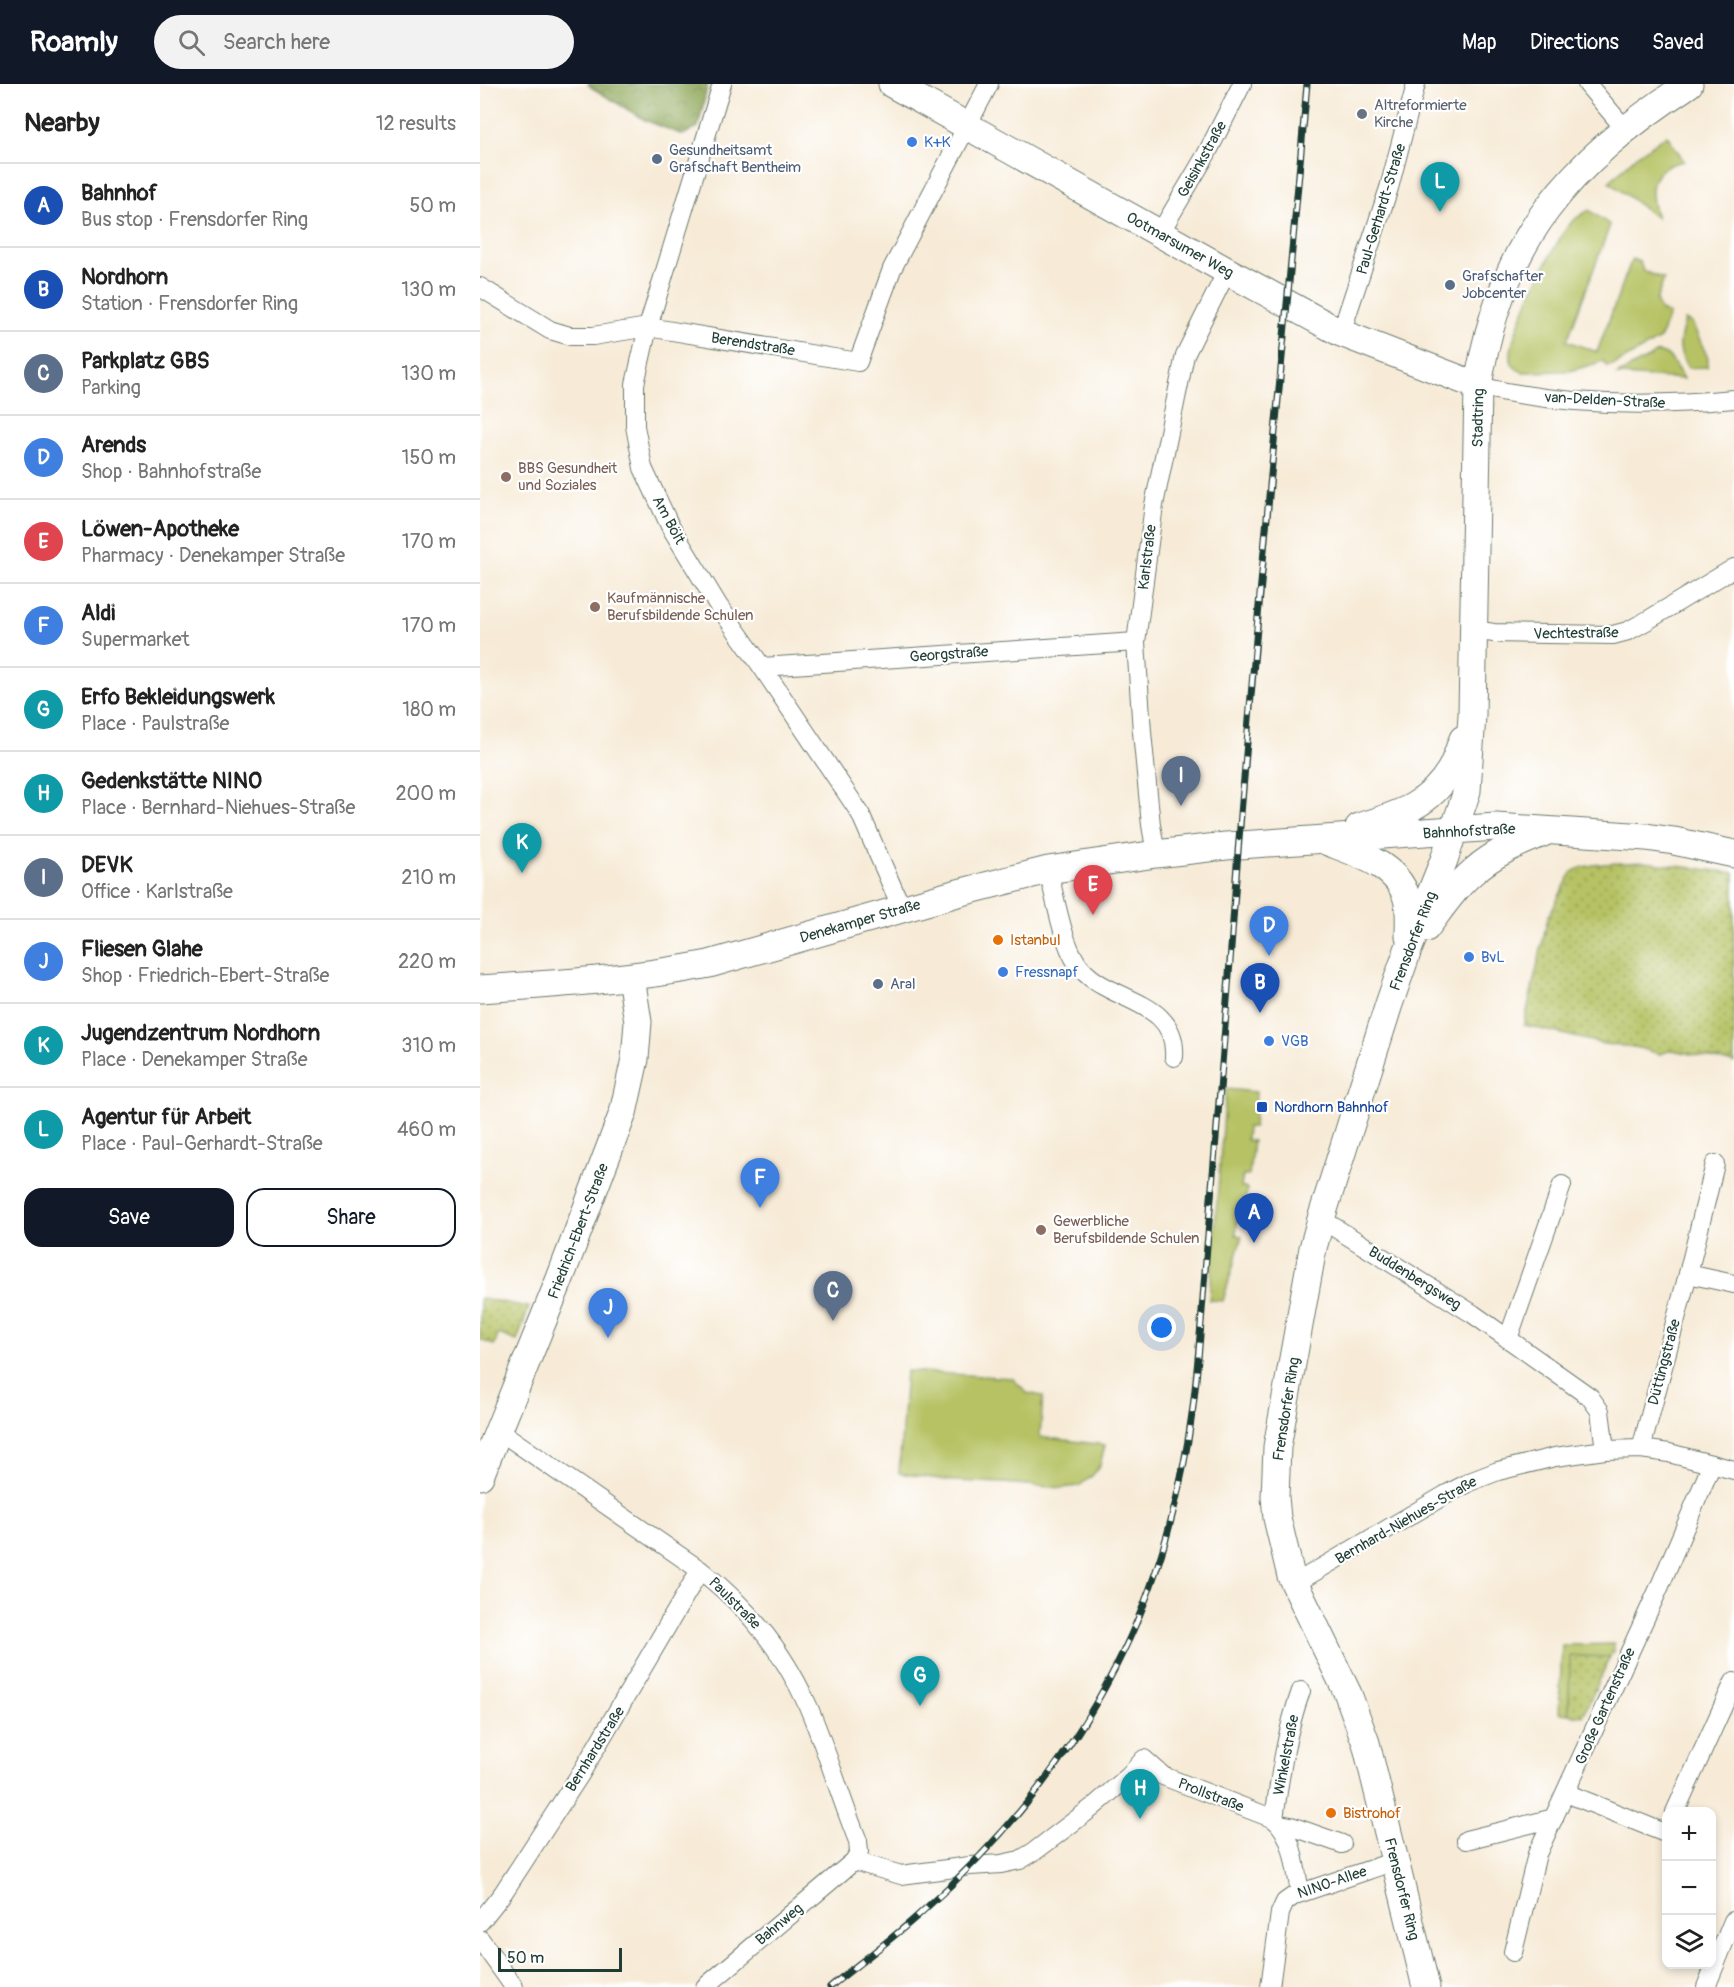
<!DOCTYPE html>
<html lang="en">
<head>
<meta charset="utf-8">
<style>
  body { margin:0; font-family:Pangolin,sans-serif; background:#f2f2f2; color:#222 }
  .controls { position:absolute; right:18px; bottom:18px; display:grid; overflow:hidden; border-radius:12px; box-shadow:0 3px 9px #0003 }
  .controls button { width:54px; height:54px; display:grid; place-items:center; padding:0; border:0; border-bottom:2px solid #e0e0e0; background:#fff; color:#222; font:30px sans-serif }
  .scale { position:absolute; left:18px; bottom:15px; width:124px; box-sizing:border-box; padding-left:6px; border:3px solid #1f3d34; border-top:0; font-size:16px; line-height:21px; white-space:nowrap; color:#1f3d34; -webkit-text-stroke:4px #fff; paint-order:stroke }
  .you { position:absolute; left:682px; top:1244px; width:21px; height:21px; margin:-15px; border:4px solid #fff; border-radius:50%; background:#1a73e8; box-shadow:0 0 0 9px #1a73e833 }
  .badge { display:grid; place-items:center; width:39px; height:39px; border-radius:50%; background:#111827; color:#fff; font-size:20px; font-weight:700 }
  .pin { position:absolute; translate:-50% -50px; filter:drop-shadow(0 2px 3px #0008) }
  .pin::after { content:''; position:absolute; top:32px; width:21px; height:18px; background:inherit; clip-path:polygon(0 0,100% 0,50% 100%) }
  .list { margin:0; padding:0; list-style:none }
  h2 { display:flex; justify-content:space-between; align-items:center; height:78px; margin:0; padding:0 24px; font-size:26px }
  h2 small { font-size:20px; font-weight:400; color:#767676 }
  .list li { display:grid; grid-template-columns:39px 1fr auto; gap:18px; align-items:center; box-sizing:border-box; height:84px; padding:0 24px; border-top:2px solid #e0e0e0 }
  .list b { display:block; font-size:22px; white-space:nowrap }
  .list p { margin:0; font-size:20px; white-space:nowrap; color:#767676 }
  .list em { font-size:20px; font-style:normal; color:#767676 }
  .actions { display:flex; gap:12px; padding:18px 24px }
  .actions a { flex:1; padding:14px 0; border:2px solid #111827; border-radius:18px; text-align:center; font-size:21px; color:#111827 }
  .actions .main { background:#111827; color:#fff }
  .icon { flex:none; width:33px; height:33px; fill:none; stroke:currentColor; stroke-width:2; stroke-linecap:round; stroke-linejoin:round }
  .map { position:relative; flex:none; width:1254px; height:1903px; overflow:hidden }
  header { display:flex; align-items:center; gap:36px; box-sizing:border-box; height:84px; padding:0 30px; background:#111827; color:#fff }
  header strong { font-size:28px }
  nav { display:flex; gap:33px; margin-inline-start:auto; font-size:21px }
  .search { width:420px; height:54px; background:#f2f2f2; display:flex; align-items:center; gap:15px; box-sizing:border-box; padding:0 21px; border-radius:33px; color:#767676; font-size:22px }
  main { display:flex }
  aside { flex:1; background:#fff }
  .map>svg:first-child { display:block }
  .grass { fill:#b6c264; stroke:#6a804c; stroke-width:1.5 }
  .forest { fill:url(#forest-crowns); stroke:#587247; stroke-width:1.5 }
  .park { fill:url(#park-dots); stroke:#6a804c; stroke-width:1.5 }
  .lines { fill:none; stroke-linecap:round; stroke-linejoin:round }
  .street-casing { stroke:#6b7a6d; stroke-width:20 }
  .secondary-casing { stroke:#6b7a6d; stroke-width:29 }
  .street { stroke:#fff; stroke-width:18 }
  .secondary { stroke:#fff; stroke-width:27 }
  .rail-casing { stroke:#1f3d34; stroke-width:7 }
  .rail { stroke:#fff; stroke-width:4.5; stroke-dasharray:14; stroke-linecap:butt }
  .worship-dot { fill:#6b7280; stroke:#fff; stroke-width:2 }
  .shop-dot { fill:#3f7fe0; stroke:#fff; stroke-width:2 }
  .service-dot { fill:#5c6f8a; stroke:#fff; stroke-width:2 }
  .education-dot { fill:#8d6e63; stroke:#fff; stroke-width:2 }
  .food-dot { fill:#e8710a; stroke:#fff; stroke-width:2 }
  .transit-dot { fill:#1a4fb4; stroke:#fff; stroke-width:2 }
  .labels { text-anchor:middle; stroke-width:4.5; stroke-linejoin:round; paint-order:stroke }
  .worship-label { font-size:15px; fill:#5b616d; stroke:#fff; text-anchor:start }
  .shop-label { font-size:15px; fill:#366cbe; stroke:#fff; text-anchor:start }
  .service-label { font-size:15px; fill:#4e5e75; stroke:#fff; text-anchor:start }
  .street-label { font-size:15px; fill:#1f3d34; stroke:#fff }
  .education-label { font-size:15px; fill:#785e54; stroke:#fff; text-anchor:start }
  .food-label { font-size:15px; fill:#c56008; stroke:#fff; text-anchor:start }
  .transit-label { font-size:15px; fill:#164399; stroke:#fff; text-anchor:start }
</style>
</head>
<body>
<header>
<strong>Roamly</strong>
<div class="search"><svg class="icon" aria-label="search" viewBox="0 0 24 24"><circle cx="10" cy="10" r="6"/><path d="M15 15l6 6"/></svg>Search here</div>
<nav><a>Map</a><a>Directions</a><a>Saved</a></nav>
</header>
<main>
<aside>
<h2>Nearby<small>12 results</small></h2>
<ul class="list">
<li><span class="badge" style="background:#1a4fb4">A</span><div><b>Bahnhof</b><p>Bus stop · Frensdorfer Ring</p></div><em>50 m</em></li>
<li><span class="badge" style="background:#1a4fb4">B</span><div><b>Nordhorn</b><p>Station · Frensdorfer Ring</p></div><em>130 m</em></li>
<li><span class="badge" style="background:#5c6f8a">C</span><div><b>Parkplatz GBS</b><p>Parking</p></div><em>130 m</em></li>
<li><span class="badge" style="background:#3f7fe0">D</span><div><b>Arends</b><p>Shop · Bahnhofstraße</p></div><em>150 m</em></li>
<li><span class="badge" style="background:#e0444e">E</span><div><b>Löwen-Apotheke</b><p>Pharmacy · Denekamper Straße</p></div><em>170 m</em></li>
<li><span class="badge" style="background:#3f7fe0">F</span><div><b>Aldi</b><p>Supermarket</p></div><em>170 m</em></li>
<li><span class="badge" style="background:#0f9aa8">G</span><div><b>Erfo Bekleidungswerk</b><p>Place · Paulstraße</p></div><em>180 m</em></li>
<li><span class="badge" style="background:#0f9aa8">H</span><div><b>Gedenkstätte NINO</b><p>Place · Bernhard-Niehues-Straße</p></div><em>200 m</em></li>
<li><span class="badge" style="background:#5c6f8a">I</span><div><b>DEVK</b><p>Office · Karlstraße</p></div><em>210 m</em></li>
<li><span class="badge" style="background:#3f7fe0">J</span><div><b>Fliesen Glahe</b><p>Shop · Friedrich-Ebert-Straße</p></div><em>220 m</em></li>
<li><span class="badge" style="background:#0f9aa8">K</span><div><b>Jugendzentrum Nordhorn</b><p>Place · Denekamper Straße</p></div><em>310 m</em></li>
<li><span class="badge" style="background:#0f9aa8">L</span><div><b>Agentur für Arbeit</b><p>Place · Paul-Gerhardt-Straße</p></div><em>460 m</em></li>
</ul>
<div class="actions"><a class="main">Save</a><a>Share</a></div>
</aside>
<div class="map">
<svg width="1254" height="1903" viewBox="0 0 1254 1903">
  <defs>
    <pattern id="forest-crowns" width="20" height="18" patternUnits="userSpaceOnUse" patternTransform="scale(1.5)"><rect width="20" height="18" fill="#90a85a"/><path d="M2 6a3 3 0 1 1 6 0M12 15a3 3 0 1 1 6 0" fill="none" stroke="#758a4b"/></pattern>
    <pattern id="park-dots" width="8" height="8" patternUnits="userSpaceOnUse" patternTransform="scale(1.5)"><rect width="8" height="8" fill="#b6c264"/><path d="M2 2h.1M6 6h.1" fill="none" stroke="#939f53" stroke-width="1.8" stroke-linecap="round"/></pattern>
  </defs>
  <rect width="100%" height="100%" fill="#fff"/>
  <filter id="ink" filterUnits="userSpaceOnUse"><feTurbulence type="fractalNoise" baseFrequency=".0167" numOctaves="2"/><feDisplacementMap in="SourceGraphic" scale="12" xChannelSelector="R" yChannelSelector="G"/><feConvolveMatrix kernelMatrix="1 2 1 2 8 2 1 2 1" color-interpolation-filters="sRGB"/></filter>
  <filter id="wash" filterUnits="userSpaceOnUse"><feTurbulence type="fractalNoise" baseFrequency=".008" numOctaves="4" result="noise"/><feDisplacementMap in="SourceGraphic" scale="24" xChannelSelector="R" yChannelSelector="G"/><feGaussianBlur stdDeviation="1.35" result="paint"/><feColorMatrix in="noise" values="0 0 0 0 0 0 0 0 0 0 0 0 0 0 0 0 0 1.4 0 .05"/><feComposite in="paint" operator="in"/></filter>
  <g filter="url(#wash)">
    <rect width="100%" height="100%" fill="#f7ebd7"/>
    <g class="grass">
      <path d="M 1187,51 L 1204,77 C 1170,83 1167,104 1177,134 L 1129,98 L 1156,72 Z"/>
      <path d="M 1109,126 L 1130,141 L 1087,257 L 1117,268 L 1152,175 L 1160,178 L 1163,187 L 1184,195 L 1176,217 L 1181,227 L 1189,230 L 1180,255 L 1134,281 L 1126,282 L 1124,277 L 1090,287 L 1043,288 C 1037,286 1032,282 1031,276 C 1027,253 1074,158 1090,140 C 1095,134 1103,130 1109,126 Z"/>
      <path d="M 1205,236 L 1212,239 L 1228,274 L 1227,283 L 1208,284 C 1196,265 1199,257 1205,236 Z"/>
      <path d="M 1178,268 L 1189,272 L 1204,295 L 1137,291 Z"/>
      <path d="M 746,1005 L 776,1008 L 774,1043 L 767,1043 L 766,1056 L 773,1057 L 769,1091 L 763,1091 L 761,1103 L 767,1105 L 763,1138 L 757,1138 L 756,1151 L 762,1152 L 743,1217 L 729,1216 Z"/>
      <path d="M 426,1287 L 532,1294 L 547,1309 L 563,1312 L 560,1353 L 625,1361 L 620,1381 L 613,1391 L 599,1402 L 582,1404 L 524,1399 L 473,1397 L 419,1389 Z"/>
      <path d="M 1134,1560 L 1133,1569 L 1131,1569 L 1130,1573 L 1090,1572 L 1089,1630 L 1079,1629 L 1082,1561 Z"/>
    </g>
    <path class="forest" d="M 108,0 L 228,0 L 218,43 L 203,51 L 165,36 L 112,4 Z"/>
    <g class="park">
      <path d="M 1163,778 L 1254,789 L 1254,979 L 1192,966 L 1180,970 L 1155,963 L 1124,960 L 1044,941 L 1068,833 L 1092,788 C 1108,777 1143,780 1163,778 Z"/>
      <path d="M 0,1214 L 49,1223 L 37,1257 L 19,1250 L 14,1261 L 0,1256 Z"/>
      <path d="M 1090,1572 L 1130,1573 L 1103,1632 L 1089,1630 Z"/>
    </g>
  </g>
  <g filter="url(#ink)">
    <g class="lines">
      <g class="street-casing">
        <g id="street">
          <path d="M 242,0 L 168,243 L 155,300 L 155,342 L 163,384 L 190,442 L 238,521 L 282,583 L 380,729 L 422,825"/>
          <path d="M 1107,0 L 1145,45"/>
          <path d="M 680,149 L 726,71 L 762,0"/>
          <path d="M 0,203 L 70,246 L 90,252 L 113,252 L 168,243 L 378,278 L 412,185 L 509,0"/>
          <path d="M 861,249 L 909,104 L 936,0"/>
          <path d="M 998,302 C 1081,322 1169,323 1254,315"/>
          <path d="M 993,546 L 1014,549 L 1133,551 L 1148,547 L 1168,536 L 1254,484"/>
          <path d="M 282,583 L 656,558"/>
          <path d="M 676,770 L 671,741 L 662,648 L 656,558 L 674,421 L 705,271 L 747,187"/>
          <path d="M 568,786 C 575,812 582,857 597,879 C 624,920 698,912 694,973"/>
          <path d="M 841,1135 L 993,1230 L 1110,1313 L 1120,1327 L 1125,1366"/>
          <path d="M 1208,1190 L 1254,1200"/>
          <path d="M 1028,1255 L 1082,1101"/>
          <path d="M 18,1346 L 220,1486 C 267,1522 304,1568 328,1622 C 347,1666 360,1713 378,1757 L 379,1768 L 374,1777 L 225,1903"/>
          <path d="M 1161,1365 L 1208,1190 L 1235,1080"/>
          <path d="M 814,1500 L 965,1411 L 992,1397 L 1018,1387 L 1075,1373 L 1125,1366 L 1161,1365 L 1189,1369 L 1254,1386"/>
          <path d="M 1086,1709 L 1185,1749 L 1186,1746"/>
          <path d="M 1195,1728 L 1254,1598"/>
          <path d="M 794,1735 C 800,1692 806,1648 821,1607"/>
          <path d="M 800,1740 L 811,1742 L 862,1760"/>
          <path d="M 986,1756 L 1074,1734"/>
          <path d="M 374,1777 L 421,1791 L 490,1782 L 521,1780 L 540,1776 L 555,1767 L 613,1723 L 649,1692 L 664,1675 L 683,1692 L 794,1735 C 814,1752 815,1784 820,1808"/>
          <path d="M 0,1838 L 23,1809 L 101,1689 L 220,1486"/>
          <path d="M 0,1855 L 34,1903"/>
          <path d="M 1033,1868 L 1057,1770 L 1179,1504 L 1232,1380"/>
          <path d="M 790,1903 L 800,1829 L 805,1818 L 815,1811 L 915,1777"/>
          <path d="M 1226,1903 L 1253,1837"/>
        </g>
      </g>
      <g class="secondary-casing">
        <g id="secondary">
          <path d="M 412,0 L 747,187 L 861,249 L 998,302"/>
          <path d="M 879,743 C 917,731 950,722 971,685 C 976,676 979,664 983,655"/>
          <path d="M 848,758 C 879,770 921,782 928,819 C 930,830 929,842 929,852"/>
          <path d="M 946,844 C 961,824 975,803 994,787 C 1014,769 1038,759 1063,749"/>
          <path d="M 0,905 C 77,900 153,895 229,880 L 474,810 L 568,786 L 676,770 L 746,762 L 1016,743 L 1166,753 L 1194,757 L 1254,770"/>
          <path d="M 0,1392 L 79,1197 L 143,1029 L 155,975 L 158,938 L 151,893"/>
          <path d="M 946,1903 L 886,1659 L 868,1610 L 811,1492 L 797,1434 L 795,1413 L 797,1363 L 833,1164 L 841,1135 L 909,920 L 928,866 L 964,776 L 987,707 L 992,631 L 998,302 C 1020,156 1088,79 1209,0"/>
        </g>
      </g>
      <use href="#street" class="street"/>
      <use href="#secondary" class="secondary"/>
      <g class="rail-casing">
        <path id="rail" d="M 350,1903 C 382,1877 415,1853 445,1825 C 526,1753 596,1666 643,1568 C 680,1492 702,1406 713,1323 C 720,1266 723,1208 728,1150 C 738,1031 748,913 756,794 C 776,529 804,265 827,0"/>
      </g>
      <use href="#rail" class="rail"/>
    </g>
  </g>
  <circle class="worship-dot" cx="882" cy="30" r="6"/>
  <g class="shop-dot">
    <circle cx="432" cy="58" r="6"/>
    <circle cx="989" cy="873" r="6"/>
    <circle cx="523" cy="888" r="6"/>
    <circle cx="789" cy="957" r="6"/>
  </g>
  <g class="service-dot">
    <circle cx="177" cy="75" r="6"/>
    <circle cx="970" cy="201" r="6"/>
    <circle cx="398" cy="900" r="6"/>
  </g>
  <g class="education-dot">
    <circle cx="26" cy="393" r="6"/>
    <circle cx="115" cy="523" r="6"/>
    <circle cx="561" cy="1146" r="6"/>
  </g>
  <g class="food-dot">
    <circle cx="518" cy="856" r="6"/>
    <circle cx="851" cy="1729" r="6"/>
  </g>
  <rect class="transit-dot" x="776" y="1017" width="12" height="12" rx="3"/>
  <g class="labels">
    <g class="worship-label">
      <text x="894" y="26">Altreformierte<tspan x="894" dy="17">Kirche</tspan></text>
    </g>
    <g class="shop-label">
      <text x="444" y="63">K+K</text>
      <text x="1001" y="878">BvL</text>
      <text x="535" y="893">Fressnapf</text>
      <text x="801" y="962">VGB</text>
    </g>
    <g class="service-label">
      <text x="189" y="71">Gesundheitsamt<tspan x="189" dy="17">Grafschaft Bentheim</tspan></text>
      <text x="982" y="197">Grafschafter<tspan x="982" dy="17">Jobcenter</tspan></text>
      <text x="410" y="905">Aral</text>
    </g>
    <g class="street-label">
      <text transform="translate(722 75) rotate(-61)" y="5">Geisinkstraße</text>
      <text transform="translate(901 125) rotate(-73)" y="5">Paul-Gerhardt-Straße</text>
      <text transform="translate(700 161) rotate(29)" y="5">Ootmarsumer Weg</text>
      <text transform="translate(273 260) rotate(9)" y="5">Berendstraße</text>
      <text transform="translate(1125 316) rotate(3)" y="5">van-Delden-Straße</text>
      <text transform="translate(998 334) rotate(-89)" y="5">Stadtring</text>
      <text transform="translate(189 436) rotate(62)" y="5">Am Bölt</text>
      <text transform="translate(667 473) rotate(-83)" y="5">Karlstraße</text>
      <text transform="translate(1096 549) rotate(-1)" y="5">Vechtestraße</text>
      <text transform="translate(469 570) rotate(-4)" y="5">Georgstraße</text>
      <text transform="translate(989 747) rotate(-3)" y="5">Bahnhofstraße</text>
      <text transform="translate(380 837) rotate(-16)" y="5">Denekamper Straße</text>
      <text transform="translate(933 857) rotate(-69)" y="5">Frensdorfer Ring</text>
      <text transform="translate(98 1147) rotate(-69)" y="5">Friedrich-Ebert-Straße</text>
      <text transform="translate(935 1194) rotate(32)" y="5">Buddenbergsweg</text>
      <text transform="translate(1184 1278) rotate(-75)" y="5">Düttingstraße</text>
      <text transform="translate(806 1325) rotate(-81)" y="5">Frensdorfer Ring</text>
      <text transform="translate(926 1436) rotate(-30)" y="5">Bernhard-Niehues-Straße</text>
      <text transform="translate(255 1519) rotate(45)" y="5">Paulstraße</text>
      <text transform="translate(1125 1622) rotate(-66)" y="5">Große Gartenstraße</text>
      <text transform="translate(115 1665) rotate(-58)" y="5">Bernhardstraße</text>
      <text transform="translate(806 1671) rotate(-79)" y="5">Winkelstraße</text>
      <text transform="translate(731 1711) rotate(21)" y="5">Prollstraße</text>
      <text transform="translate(852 1798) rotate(-19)" y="5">NINO-Allee</text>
      <text transform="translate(922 1805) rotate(76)" y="5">Frensdorfer Ring</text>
      <text transform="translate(299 1840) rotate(-40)" y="5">Bahnweg</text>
    </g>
    <g class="education-label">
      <text x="38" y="389">BBS Gesundheit<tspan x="38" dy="17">und Soziales</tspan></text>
      <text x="127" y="519">Kaufmännische<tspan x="127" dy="17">Berufsbildende Schulen</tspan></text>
      <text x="573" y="1142">Gewerbliche<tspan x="573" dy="17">Berufsbildende Schulen</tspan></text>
    </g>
    <g class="food-label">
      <text x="530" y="861">Istanbul</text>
      <text x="863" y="1734">Bistrohof</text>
    </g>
    <g class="transit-label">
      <text x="794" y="1028">Nordhorn Bahnhof</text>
    </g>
  </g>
</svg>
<div class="controls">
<button>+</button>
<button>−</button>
<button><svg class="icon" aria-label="layers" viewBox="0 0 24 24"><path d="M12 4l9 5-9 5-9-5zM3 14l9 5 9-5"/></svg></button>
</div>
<div class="scale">50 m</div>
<div class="you"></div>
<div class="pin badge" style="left:774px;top:1159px;background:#1a4fb4">A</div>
<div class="pin badge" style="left:780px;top:929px;background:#1a4fb4">B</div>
<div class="pin badge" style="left:353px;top:1237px;background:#5c6f8a">C</div>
<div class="pin badge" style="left:789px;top:872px;background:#3f7fe0">D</div>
<div class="pin badge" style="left:613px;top:831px;background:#e0444e">E</div>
<div class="pin badge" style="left:280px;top:1124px;background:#3f7fe0">F</div>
<div class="pin badge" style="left:440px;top:1622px;background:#0f9aa8">G</div>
<div class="pin badge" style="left:660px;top:1735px;background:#0f9aa8">H</div>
<div class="pin badge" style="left:701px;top:722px;background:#5c6f8a">I</div>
<div class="pin badge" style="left:128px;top:1254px;background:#3f7fe0">J</div>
<div class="pin badge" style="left:42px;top:789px;background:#0f9aa8">K</div>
<div class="pin badge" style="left:960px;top:128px;background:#0f9aa8">L</div>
</div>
</main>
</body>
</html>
